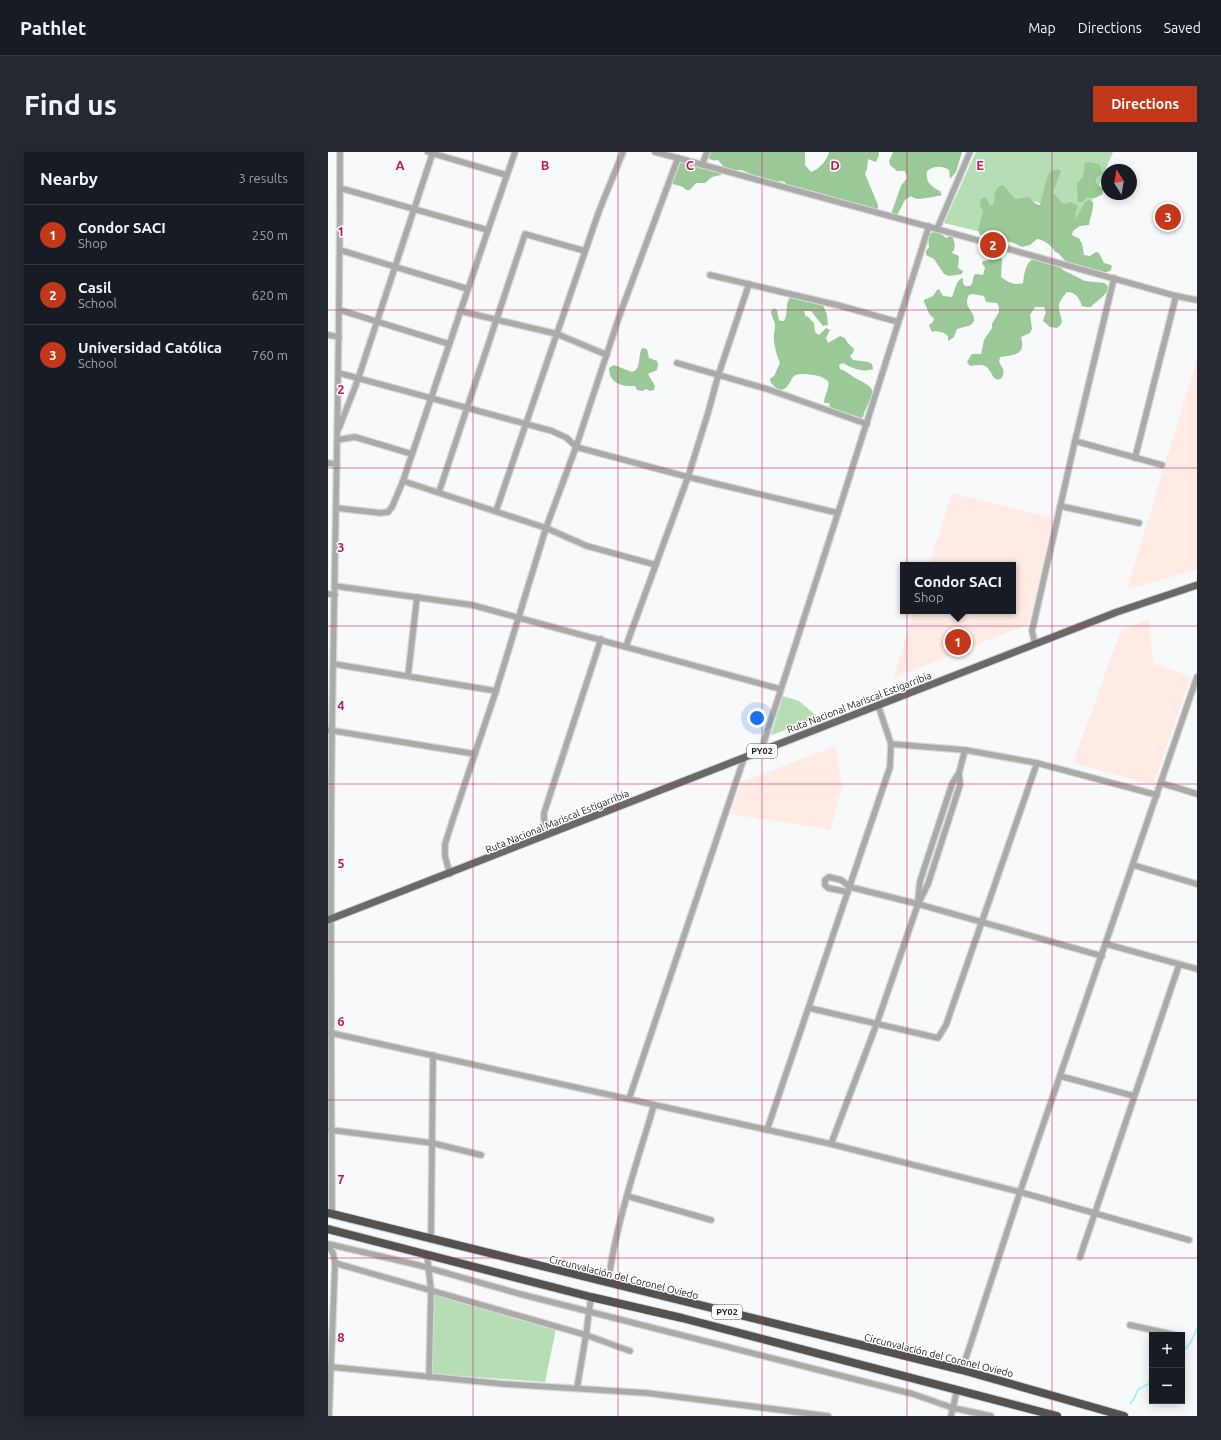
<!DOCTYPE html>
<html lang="en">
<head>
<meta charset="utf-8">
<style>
  body { margin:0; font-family:Ubuntu,sans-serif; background:#242831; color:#f1f3f6 }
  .controls { position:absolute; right:12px; bottom:12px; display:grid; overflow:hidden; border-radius:0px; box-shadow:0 2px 10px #0003 }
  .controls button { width:36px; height:36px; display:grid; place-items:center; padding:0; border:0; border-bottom:1px solid #363941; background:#171b24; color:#f1f3f6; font:20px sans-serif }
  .compass { position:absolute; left:773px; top:12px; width:36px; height:36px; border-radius:50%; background:#171b24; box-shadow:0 2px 10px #0003; rotate:349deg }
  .you { position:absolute; left:429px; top:566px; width:14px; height:14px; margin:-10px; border:3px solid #fff; border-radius:50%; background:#1a73e8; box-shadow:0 0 0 6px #1a73e833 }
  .badge { display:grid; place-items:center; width:26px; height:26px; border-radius:50%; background:#c3381a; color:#fff; font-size:13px; font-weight:700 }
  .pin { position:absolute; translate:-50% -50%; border:2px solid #fff; box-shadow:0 1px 4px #0006 }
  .popup { position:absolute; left:572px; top:410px; width:116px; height:52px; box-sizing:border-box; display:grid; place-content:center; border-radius:0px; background:#171b24; filter:drop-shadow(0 1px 3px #0005); font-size:13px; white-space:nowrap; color:#9ea1a6 }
  .popup b { font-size:15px; color:#f1f3f6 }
  .popup::after { content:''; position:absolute; left:50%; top:100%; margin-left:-8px; border:8px solid transparent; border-top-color:#171b24 }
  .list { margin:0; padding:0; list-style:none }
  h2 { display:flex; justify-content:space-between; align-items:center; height:52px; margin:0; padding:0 16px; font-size:17px }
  h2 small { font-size:13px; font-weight:400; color:#9ea1a6 }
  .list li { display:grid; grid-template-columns:26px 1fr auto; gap:12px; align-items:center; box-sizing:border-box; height:60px; padding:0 16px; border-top:1px solid #363941 }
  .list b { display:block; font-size:15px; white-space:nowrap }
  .list p { margin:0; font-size:13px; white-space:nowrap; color:#9ea1a6 }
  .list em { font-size:13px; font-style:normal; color:#9ea1a6 }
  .map { position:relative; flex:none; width:869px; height:1264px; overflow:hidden; border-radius:0px }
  header { display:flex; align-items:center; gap:24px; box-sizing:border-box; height:56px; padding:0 20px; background:#171b24; border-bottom:1px solid #363941 }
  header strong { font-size:19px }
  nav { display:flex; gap:22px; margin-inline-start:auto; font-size:14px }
  .intro { display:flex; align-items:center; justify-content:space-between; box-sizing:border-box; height:96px; padding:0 24px }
  h1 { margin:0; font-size:28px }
  .button { padding:10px 18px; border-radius:0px; background:#c3381a; color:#fff; font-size:14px; font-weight:700 }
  main { display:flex; gap:24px; padding:0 24px }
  aside { flex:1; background:#171b24; border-radius:0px; box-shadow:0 2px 10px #0003 }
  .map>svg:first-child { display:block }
  .industrial { fill:#ffeae4 }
  .green { fill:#b6ddb4 }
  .forest { fill:#9ac897 }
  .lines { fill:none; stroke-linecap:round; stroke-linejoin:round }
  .stream { stroke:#99f0f2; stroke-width:1.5 }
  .minor-casing { stroke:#d5d6d7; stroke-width:8 }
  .major-casing { stroke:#d5d6d7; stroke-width:9 }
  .highway-casing { stroke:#d5d6d7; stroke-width:10 }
  .minor { stroke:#aaaaa9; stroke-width:5.5 }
  .major { stroke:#6a6968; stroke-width:7 }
  .highway { stroke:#535251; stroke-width:8 }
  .grid { fill:none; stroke:#c2185b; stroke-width:1; stroke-opacity:0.55 }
  .labels { text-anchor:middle; stroke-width:3; stroke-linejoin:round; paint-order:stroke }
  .shield { fill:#fff; stroke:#636363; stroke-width:1 }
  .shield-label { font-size:9px; font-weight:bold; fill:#202020 }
  .street-label { font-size:10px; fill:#202020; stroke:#fff }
  .grid-label { font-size:13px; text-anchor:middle; font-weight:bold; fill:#c2185b; stroke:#fff; stroke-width:3; stroke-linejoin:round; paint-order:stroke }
</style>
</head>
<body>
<header>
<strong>Pathlet</strong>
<nav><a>Map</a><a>Directions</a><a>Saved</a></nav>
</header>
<div class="intro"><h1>Find us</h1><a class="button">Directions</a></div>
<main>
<aside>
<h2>Nearby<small>3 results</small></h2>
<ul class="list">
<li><span class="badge">1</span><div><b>Condor SACI</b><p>Shop</p></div><em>250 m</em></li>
<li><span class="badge">2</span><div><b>Casil</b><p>School</p></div><em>620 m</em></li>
<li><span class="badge">3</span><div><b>Universidad Católica</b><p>School</p></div><em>760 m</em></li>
</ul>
</aside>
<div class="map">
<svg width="869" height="1264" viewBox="0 0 869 1264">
  <rect width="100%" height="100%" fill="#f8f9fa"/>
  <g class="industrial">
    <path d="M 869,207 L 869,417 L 799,438 L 810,401 Z"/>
    <path d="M 624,341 L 725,366 L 701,472 L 565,526 L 586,459 L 685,459 L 685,413 L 601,413 Z"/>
    <path d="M 821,467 L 825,511 L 863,525 L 825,633 L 745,611 L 793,478 Z"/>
    <path d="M 508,594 L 514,636 L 502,678 L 403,662 L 413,630 Z"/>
  </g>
  <g class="green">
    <path d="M 648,0 L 785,0 L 756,68 L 703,48 L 662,82 L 616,71 Z"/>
    <path d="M 455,544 L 471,549 L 491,566 L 443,583 Z"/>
    <path d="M 105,1142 L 228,1177 L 217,1230 L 105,1222 Z"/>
  </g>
  <g class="forest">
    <path d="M 380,0 L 477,0 L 477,13 L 483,20 C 491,17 499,9 501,0 L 551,0 L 551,3 L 548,10 L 540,7 L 539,17 L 537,22 L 550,53 L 550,58 L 541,60 L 505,50 L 496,49 L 484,43 L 476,37 L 468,38 L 459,34 L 457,30 L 452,29 L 448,31 L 444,28 L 439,28 L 431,24 L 426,24 L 414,18 L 405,18 L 396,15 L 390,8 C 384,9 381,8 378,2 Z"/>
    <path d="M 565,0 L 634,0 L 628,20 L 622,27 L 621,18 C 613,13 606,14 599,19 C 597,29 603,35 612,39 L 614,43 C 612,44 592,47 590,47 C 588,47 584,45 583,44 L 577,48 L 568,65 L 565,64 L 564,59 L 573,34 L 579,26 L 577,19 L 569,19 L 562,13 L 561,9 Z"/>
    <path d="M 353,8 L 393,18 L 393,23 L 384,25 L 377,31 L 368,31 L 362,38 L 358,38 L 355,35 L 342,31 L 340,27 L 340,22 L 343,19 L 343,15 L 345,10 Z"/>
    <path d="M 761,10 L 771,12 L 775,21 L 768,26 L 768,31 L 775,37 L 775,42 L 767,46 L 758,46 L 755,50 L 750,50 L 749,32 L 755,25 L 757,11 Z"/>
    <path d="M 729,17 L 733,19 L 725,40 C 728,45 732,46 733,51 L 738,52 L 742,50 L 750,54 L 747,62 L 748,66 L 757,50 L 761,48 L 765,50 C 766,57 762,65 761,73 L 752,74 L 745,79 L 744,83 L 752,87 L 752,89 L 754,91 L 756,103 L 762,104 L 768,100 L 771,101 L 776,111 L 783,113 L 784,115 L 782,119 L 775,121 L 763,117 L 740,112 L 730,101 L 727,100 C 724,94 717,88 709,87 L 702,93 L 694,95 L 686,91 L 652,83 L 650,78 L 655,60 L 652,52 L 653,47 L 658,45 L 662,54 L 666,52 C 667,44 665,36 675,33 L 687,47 L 701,45 L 708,52 L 712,53 L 719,26 L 721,21 Z"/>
    <path d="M 607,80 L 612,81 L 618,86 L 624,83 C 626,90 629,94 624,101 L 631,104 L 630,116 L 635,119 L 634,122 L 621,124 L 616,122 L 606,107 L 598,103 L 598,99 L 601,95 L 600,86 L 602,81 Z"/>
    <path d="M 665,99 L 669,100 L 674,107 L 673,125 C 680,130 687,134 695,131 C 696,123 697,111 706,106 L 710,108 L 719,104 L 723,105 L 735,118 L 757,129 L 777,131 L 780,135 C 779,144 769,148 763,155 L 758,155 L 754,154 C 751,146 748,140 739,140 C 736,144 731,149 731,154 C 730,163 739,170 729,176 L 722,175 L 715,169 L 718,160 L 716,155 L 707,155 L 702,163 L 704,177 L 702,181 L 693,185 C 698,203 687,203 672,205 L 671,210 C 675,216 677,219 674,226 L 670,228 L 666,226 C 658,212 658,212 642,214 L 639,210 L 644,202 L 653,202 L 656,188 L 664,176 L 664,172 L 671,160 L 671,155 L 669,151 L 658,150 L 656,144 L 644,142 L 641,143 C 634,156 647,158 646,169 L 643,173 L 629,177 L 626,185 L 620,189 L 620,184 L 616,181 L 608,179 L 604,180 L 603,178 L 601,173 L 605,170 L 606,166 C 599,162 600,156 596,150 L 596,148 L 605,144 L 609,138 L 611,137 L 615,144 L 624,145 C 627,138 628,128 635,126 L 635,131 L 637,134 L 642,134 L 644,132 L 646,123 L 648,122 L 655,123 L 657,116 L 654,111 L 655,109 L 662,108 Z"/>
    <path d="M 463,144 L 471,145 L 472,147 L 477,145 L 494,150 L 499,163 L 500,173 L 495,174 L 483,159 L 476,159 L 478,165 L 479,164 L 486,171 L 487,180 L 491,183 L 498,176 L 502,178 L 498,186 L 500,191 L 512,184 L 517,186 L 519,190 L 526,197 L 525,201 L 522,204 L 525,208 L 540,210 L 544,212 L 545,217 C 534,221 524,216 515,211 L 511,213 L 512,217 C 519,219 523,224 529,227 C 556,240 541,243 535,265 C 523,272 510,266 500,260 L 502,255 L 501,251 L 496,251 C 496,243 502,237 500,229 C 497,227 494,225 491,224 C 486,223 470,220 466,224 C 460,231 461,238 450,238 L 443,231 L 442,227 L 446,224 L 452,211 C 449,203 445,192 446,183 C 446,180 447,177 447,174 C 447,168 443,165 443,159 L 446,156 L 449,158 L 451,168 L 453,169 L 456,169 C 461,160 456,153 463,144 Z"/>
    <path d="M 314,196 L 319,197 L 321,206 L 329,209 L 330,213 L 329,218 L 320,222 L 327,234 L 326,238 L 322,239 L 318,237 L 314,239 L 309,238 L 307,234 C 294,235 281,231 281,216 L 286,213 L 304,220 L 308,218 C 313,211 310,203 314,196 Z"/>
  </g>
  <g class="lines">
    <g class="stream">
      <path d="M 854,1200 C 864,1191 864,1187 869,1177"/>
      <path d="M 802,1252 C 807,1247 807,1243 810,1238 C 814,1234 820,1234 824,1229"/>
    </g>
    <g class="minor-casing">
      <g id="minor">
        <path d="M 100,0 L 178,23"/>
        <path d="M 327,0 L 350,6"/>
        <path d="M 374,13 L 379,0"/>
        <path d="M 609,77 L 642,0"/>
        <path d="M 160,78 L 187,0"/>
        <path d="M 12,98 L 140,137"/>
        <path d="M 382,123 L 513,154 L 570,170"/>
        <path d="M 12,158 L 121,192"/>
        <path d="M 132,159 L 229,182 L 279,203"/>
        <path d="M 0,183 L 11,185"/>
        <path d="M 349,211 L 439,237 L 539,272"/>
        <path d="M 11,221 L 224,279 L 239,286 L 248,295 L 360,325 L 510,361"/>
        <path d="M 11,276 L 29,230 L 105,0"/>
        <path d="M 9,288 L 27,285 L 84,302"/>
        <path d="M 747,289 L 834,313"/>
        <path d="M 807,306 L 848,144"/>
        <path d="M 0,311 L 9,312"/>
        <path d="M 75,329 L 218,376 L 259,394 L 328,413"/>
        <path d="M 111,340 L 197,82 L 257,99"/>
        <path d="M 732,354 L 811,371"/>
        <path d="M 8,356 L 53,361 L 60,360 L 64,355 L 75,329 L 160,78 L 12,36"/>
        <path d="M 168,359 L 271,59 L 295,0"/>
        <path d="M 7,434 L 144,453 L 452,537"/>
        <path d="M 0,442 L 7,443"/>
        <path d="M 707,492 L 704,479 L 747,289 L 786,126"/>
        <path d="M 298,494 L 360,325 L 380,261 L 390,224 L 421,132"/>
        <path d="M 6,512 L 168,539"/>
        <path d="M 80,524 L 89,445"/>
        <path d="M 0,578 L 147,602"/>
        <path d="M 563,592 L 637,598 L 709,611 L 829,643"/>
        <path d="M 637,598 L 631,621 L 632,633 L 600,732 L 590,752 L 549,871 L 503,992 L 692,1040 L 861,1088"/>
        <path d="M 433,599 L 510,361 L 601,74"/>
        <path d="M 833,631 L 869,642"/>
        <path d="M 220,683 L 216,667 L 216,661 L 273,487"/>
        <path d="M 805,713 L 869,732"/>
        <path d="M 122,722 L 117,704 L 117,692 L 125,667 L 168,539 L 218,376 L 248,295 L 292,162 L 350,6 L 609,77 L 848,144 L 869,148"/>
        <path d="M 520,740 L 500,736 L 497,733 L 497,728 L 501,725 L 513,728 L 522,735 L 590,752 L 774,804"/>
        <path d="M 590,747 L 592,729 L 624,632 L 631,621"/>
        <path d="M 778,792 L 869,817"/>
        <path d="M 481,856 L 610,886 L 618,873 L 709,611"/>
        <path d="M 3,881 L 503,992"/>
        <path d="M 732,924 L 806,944"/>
        <path d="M 301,947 L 416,606"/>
        <path d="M 3,978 L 104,991 L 153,1003"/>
        <path d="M 439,978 L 562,615 L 563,592 L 550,553"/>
        <path d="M 299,1044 L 383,1068"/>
        <path d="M 4,1062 C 3,900 2,738 4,576 C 7,384 12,192 12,0"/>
        <path d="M 103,1087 L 105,903"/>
        <path d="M 0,1092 L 90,1113 L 192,1142 L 585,1242 L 625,1256 L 663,1264"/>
        <path d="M 0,1093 L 5,1101 L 7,1111 L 1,1264"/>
        <path d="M 99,1103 L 103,1138 L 101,1225"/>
        <path d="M 752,1105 L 851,813"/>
        <path d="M 7,1111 L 258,1183 L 302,1199"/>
        <path d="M 280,1131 C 288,1070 309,1011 326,953"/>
        <path d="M 802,1173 L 847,1183"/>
        <path d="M 3,1215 L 176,1232 L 319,1241 L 500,1264"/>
        <path d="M 634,1218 L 692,1040 L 869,525"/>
        <path d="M 249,1236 L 258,1183 L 263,1145"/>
        <path d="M 623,1264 L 629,1238"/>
      </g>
    </g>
    <g class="major-casing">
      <path id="major" d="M 0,768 L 789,460 L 869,433"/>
    </g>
    <g class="highway-casing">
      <g id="highway">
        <path d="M 0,1061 L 634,1218 L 796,1264"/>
        <path d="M 0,1077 L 263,1145 L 354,1166 L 729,1264"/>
      </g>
    </g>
    <use href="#minor" class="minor"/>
    <use href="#major" class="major"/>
    <use href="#highway" class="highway"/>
  </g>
  <path class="grid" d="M 145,0 L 145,1264M 290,0 L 290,1264M 434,0 L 434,1264M 579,0 L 579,1264M 724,0 L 724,1264M 0,158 L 869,158M 0,316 L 869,316M 0,474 L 869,474M 0,632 L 869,632M 0,790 L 869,790M 0,948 L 869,948M 0,1106 L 869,1106"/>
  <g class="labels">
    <g class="shield">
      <rect x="419" y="592" width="30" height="14" rx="3"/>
      <rect x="384" y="1153" width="30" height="14" rx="3"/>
    </g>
    <g class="shield-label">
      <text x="434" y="602">PY02</text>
      <text x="399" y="1163">PY02</text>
    </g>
    <g class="street-label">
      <text transform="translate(531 550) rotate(-21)" y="4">Ruta Nacional Mariscal Estigarribia</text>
      <text transform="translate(229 669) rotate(-22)" y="4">Ruta Nacional Mariscal Estigarribia</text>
      <text transform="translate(296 1125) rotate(14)" y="4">Circunvalación del Coronel Oviedo</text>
      <text transform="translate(611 1203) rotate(14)" y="4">Circunvalación del Coronel Oviedo</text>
    </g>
  </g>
  <g class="grid-label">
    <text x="72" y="18">A</text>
    <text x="217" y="18">B</text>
    <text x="362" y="18">C</text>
    <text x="507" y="18">D</text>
    <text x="652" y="18">E</text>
    <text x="13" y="84">1</text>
    <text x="13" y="242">2</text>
    <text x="13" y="400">3</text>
    <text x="13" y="558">4</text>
    <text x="13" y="716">5</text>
    <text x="13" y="874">6</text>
    <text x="13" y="1032">7</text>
    <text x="13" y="1190">8</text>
  </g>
</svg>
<div class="controls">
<button>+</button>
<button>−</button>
</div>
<svg class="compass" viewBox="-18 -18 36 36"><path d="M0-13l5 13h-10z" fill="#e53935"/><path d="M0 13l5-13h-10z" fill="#9ea1a6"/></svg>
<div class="you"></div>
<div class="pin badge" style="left:630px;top:490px">1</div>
<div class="popup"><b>Condor SACI</b>Shop</div>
<div class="pin badge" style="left:665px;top:93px">2</div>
<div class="pin badge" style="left:840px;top:65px">3</div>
</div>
</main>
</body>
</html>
